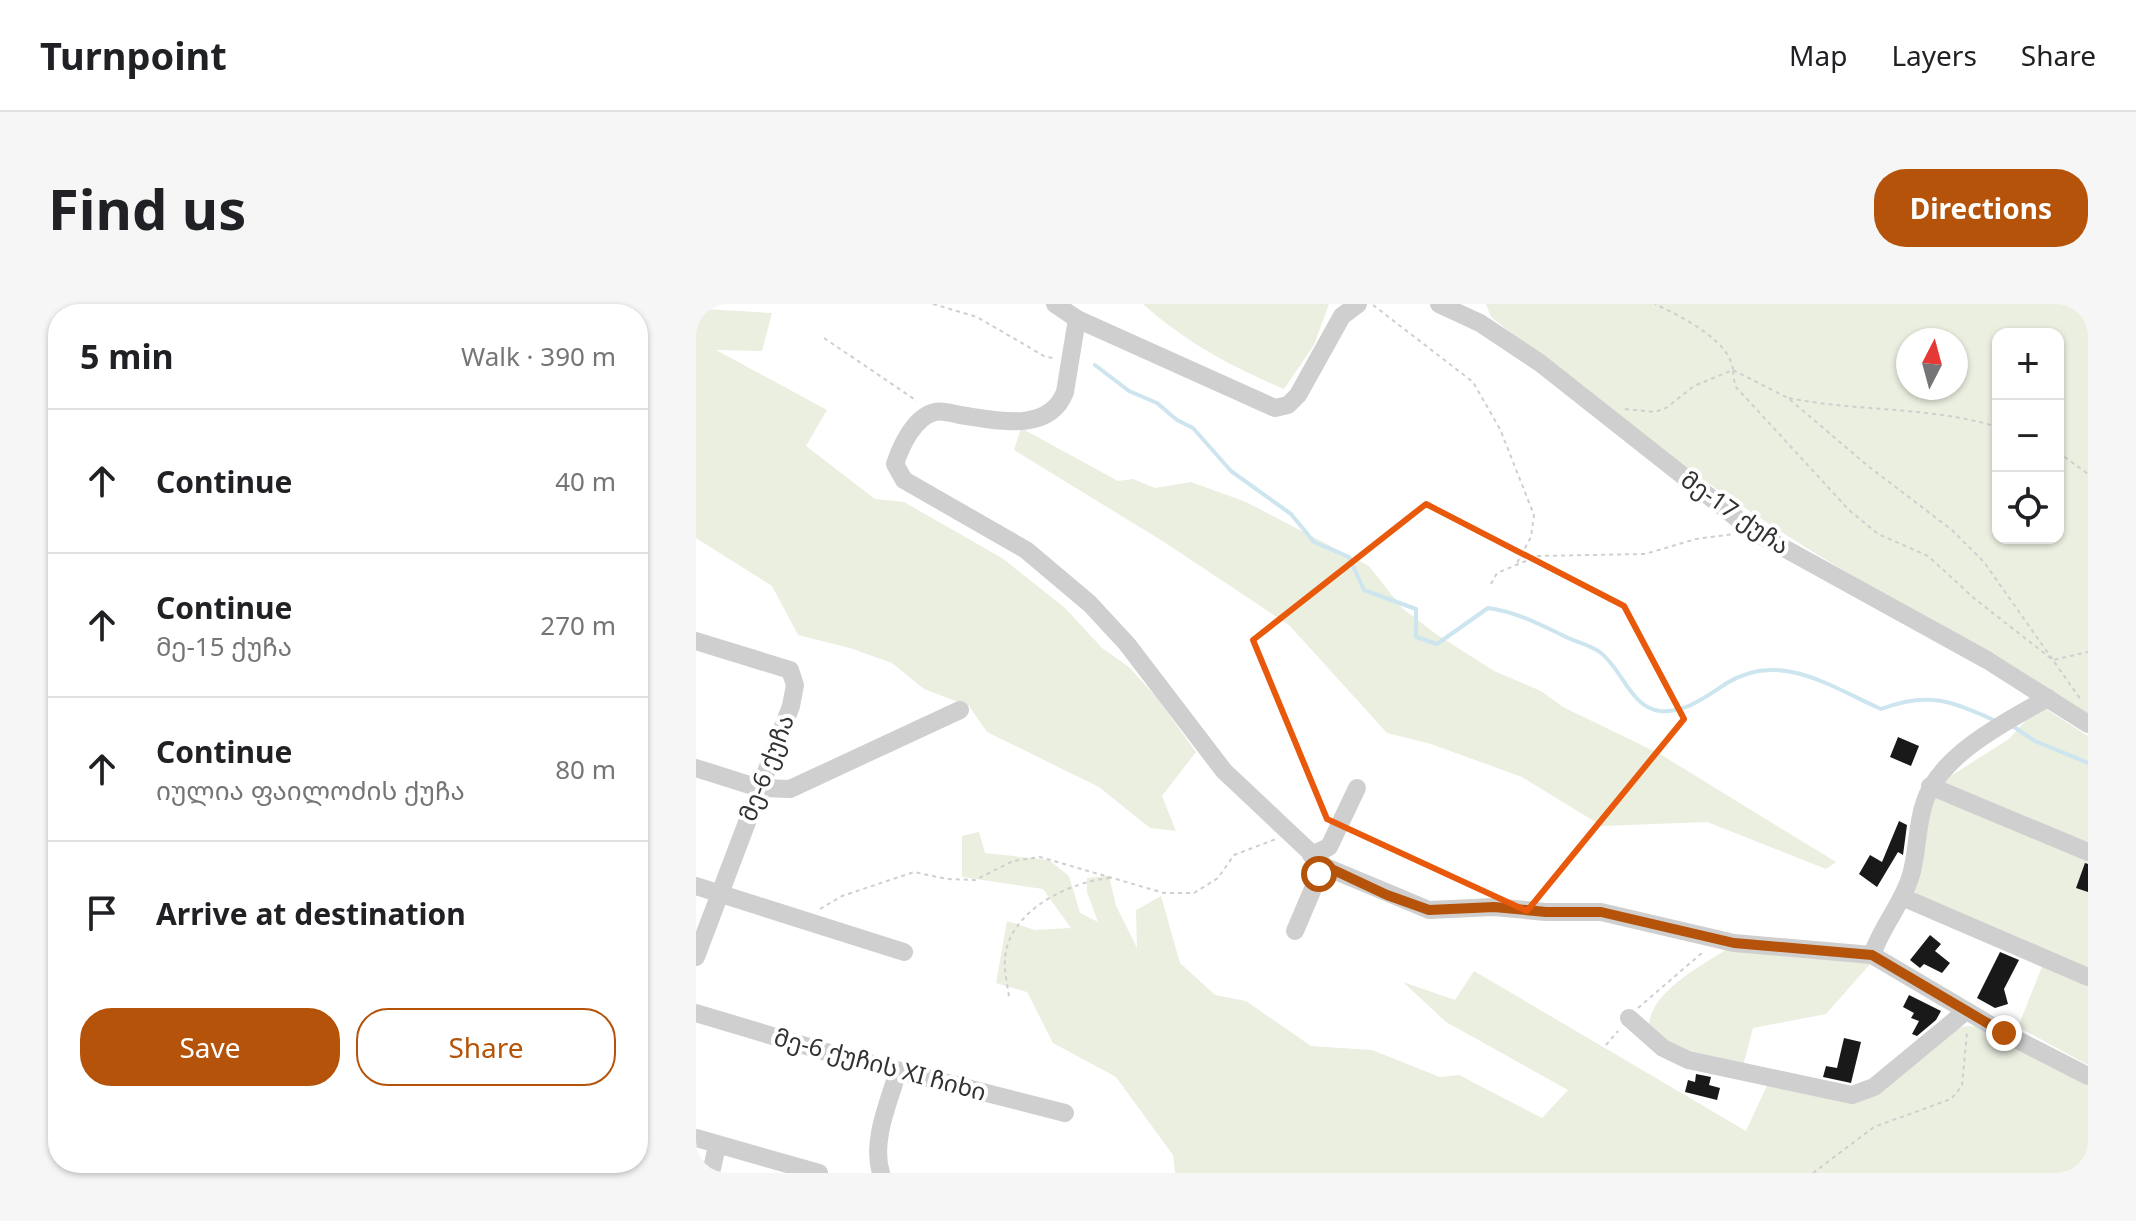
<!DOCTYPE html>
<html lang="en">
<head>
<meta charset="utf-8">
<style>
  body { margin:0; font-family:"Noto Sans","Noto Sans Georgian",sans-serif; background:#f6f6f6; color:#202124 }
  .controls { position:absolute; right:24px; top:24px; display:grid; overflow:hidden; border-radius:16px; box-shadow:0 2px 6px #0004 }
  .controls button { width:72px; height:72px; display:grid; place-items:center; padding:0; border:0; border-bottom:2px solid #e0e0e0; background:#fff; color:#202124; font:40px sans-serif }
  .compass { position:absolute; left:1200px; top:24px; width:72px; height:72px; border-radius:50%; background:#fff; box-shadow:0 2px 6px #0004; rotate:6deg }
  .stop { position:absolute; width:24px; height:24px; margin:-18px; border:6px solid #b45309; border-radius:50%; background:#fff }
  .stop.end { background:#b45309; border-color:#fff; box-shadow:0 2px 8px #0008 }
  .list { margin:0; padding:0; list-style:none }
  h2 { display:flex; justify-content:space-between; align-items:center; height:104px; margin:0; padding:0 32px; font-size:34px }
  h2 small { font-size:26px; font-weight:400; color:#757577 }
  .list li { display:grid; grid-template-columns:52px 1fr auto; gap:24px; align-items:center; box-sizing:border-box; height:144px; padding:0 32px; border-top:2px solid #e0e0e0 }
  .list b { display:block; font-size:30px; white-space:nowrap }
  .list p { margin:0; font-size:26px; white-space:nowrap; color:#757577 }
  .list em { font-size:26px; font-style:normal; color:#757577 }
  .actions { display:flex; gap:16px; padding:24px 32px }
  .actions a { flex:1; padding:18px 0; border:2px solid #b45309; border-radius:32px; text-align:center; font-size:28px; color:#b45309 }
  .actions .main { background:#b45309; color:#fff }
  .icon { flex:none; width:44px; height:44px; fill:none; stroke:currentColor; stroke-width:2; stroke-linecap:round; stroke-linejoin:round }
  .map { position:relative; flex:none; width:1392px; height:869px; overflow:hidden; border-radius:32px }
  header { display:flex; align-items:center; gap:48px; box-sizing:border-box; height:112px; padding:0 40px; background:#fff; border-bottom:2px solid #e0e0e0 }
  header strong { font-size:38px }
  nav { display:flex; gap:44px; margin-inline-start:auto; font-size:28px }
  .intro { display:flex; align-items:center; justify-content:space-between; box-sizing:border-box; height:192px; padding:0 48px }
  h1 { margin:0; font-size:56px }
  .button { padding:20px 36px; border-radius:32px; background:#b45309; color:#fff; font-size:28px; font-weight:700 }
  main { display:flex; gap:48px; padding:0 48px }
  aside { flex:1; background:#fff; border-radius:32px; box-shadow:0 2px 6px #0004 }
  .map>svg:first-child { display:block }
  .green { fill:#eaefe0; fill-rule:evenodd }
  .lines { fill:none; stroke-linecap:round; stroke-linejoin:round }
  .stream { stroke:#cde5ef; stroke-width:4 }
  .building { fill:#191919 }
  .path { stroke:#cfcfcf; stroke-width:2; stroke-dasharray:4 4; stroke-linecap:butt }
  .minor { stroke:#cfcfcf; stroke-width:18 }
  .route { stroke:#b45309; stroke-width:10 }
  .marked { fill:none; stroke:#e8590c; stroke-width:6; stroke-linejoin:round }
  .labels { text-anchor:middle; stroke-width:8; stroke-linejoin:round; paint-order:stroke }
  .street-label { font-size:24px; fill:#323232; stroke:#fff }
</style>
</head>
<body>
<header>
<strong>Turnpoint</strong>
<nav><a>Map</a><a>Layers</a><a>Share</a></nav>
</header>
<div class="intro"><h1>Find us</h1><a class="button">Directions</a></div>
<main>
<aside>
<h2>5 min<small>Walk · 390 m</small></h2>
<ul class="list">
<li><svg class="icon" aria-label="ahead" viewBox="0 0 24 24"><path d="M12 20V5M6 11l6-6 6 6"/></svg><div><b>Continue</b></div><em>40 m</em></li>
<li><svg class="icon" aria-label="ahead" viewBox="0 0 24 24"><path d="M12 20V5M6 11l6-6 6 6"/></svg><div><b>Continue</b><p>მე-15 ქუჩა</p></div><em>270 m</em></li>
<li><svg class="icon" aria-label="ahead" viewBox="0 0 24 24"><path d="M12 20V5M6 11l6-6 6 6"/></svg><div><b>Continue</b><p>იულია ფაილოძის ქუჩა</p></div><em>80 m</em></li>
<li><svg class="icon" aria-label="arrive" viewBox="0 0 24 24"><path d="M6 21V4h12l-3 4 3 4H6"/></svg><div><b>Arrive at destination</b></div></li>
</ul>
<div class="actions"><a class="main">Save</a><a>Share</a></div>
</aside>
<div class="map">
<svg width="1392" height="869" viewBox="0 0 1392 869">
  <rect width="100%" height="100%" fill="#fff"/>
  <g class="green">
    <path d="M 0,0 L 9,5 L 76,9 L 66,47 L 20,46 L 131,106 L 110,142 L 179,195 L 208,198 L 306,254 L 369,304 L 406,344 L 433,363 L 461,394 L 500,448 L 466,492 L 480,527 L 454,524 L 403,483 L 291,428 L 273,402 L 228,385 L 196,359 L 154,344 L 102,331 L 76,282 L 0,234 Z"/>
    <path d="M 447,0 L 633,0 L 618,41 L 588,85 C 536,63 489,38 447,0 Z"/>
    <path d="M 790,0 L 1392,0 L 1392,416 C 1281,342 1162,280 1052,206 C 963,147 879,80 795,13 ZM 1302,30 L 1362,30 L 1362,234 L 1302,234 ZM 1212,36 L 1260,36 L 1260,84 L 1212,84 Z"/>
    <path d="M 325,124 L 422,177 L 437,175 L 459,184 L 495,178 L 550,198 L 673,262 L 706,304 L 740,330 L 798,367 L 845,387 L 867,403 L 964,450 L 1140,558 L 1130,565 L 1011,518 L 906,522 L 826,473 L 735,440 L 691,429 L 593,321 L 468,238 L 318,146 Z"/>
    <path d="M 1344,401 L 1392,432 L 1392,761 L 1322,723 L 1347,660 L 1205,602 L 1240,492 L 1253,473 L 1313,435 Z"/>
    <path d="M 283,528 L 289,549 L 353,556 L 373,572 L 384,609 L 402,618 L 391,588 L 391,574 L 413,572 L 420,602 L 441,644 L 440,606 L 465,592 L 484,659 L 519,691 L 550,697 L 615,742 L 676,746 L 744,773 L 763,771 L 846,814 L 872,786 L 750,718 L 707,678 L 759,696 L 778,667 L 1050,827 L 1073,777 L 1158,798 L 1255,726 L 1271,722 L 1286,723 L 1392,780 L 1392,869 L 479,869 L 477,851 L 420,773 L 357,739 L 331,688 L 300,679 L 311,617 L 339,626 L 375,624 L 347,585 L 266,573 L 266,532 Z"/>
    <path d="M 1036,642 L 1176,658 L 1130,710 L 1057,724 L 1047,762 C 1011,753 980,749 953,721 C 956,685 1009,660 1036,642 Z"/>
  </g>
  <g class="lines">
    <g class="stream">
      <path d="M 399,61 L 433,87 L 461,99 L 481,116 L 497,124 L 535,167 L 595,210 L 618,238 L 653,253 L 668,286 L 720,305 L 720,333 L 741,340 L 792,304 C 820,308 841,319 866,331 C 878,338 894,340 905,349 C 926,365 935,404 964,407 C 990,409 1011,392 1031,379 C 1084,346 1135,383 1185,405 C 1233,387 1254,397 1300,417"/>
      <path d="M 1318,423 L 1339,437 L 1392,459"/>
    </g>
  </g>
  <g class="building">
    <path d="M 1202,433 L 1223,442 L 1215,462 L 1194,453 Z"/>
    <path d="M 1203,517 L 1211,521 L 1207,551 L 1202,548 L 1181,583 L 1163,570 L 1174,551 L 1186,558 Z"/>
    <path d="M 1389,559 L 1392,560 L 1392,588 L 1380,584 Z"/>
    <path d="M 1234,631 L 1245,640 L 1239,647 L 1254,659 L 1246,669 L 1228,660 L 1224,664 L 1214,656 Z"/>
    <path d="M 1304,648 L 1323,656 L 1308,685 L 1312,700 L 1299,704 L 1281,694 Z"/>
    <path d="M 1213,691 L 1245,707 L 1240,716 L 1221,732 L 1216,730 L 1223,717 L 1215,714 L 1218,709 L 1207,703 Z"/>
    <path d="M 1148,734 L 1165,738 L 1155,779 L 1127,773 L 1130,762 L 1141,764 Z"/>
    <path d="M 1000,770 L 1015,773 L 1013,781 L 1024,784 L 1021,796 L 989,788 L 992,776 L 999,778 Z"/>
  </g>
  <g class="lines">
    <g class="path">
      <path d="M 237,0 L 281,13 L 348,52 L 360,55"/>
      <path d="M 677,1 L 777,78 L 804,125 L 838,211 L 835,233 L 821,259"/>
      <path d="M 128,34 L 221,97"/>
      <path d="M 1037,66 L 1092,94 L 1172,162 L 1256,226 L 1288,258 L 1385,396"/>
      <path d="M 1037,67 L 1039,82 L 1153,206 L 1182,230 L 1232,252 L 1279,295 L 1357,356 L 1392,348"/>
      <path d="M 1093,94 C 1162,108 1233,102 1302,123"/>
      <path d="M 929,105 L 959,108 L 970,104 L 998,82 L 1037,66 C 1034,36 984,12 959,0"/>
      <path d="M 1362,148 L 1392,170"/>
      <path d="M 795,280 L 801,269 L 842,252 L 949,250 L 1000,235 L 1038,230"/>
      <path d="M 124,605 L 146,592 L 218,568 L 251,575 L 279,576 L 317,557 L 344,553 L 468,589 L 498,589 L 522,574 L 538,551 L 580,535"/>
      <path d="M 313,692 C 311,680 308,665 309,653 C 314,606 373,578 414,574"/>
      <path d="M 942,704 L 1007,648"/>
      <path d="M 910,741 L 922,727"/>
      <path d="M 1117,869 L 1178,823 L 1255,795 L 1266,782 L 1271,728"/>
    </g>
    <g class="minor">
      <path d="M 359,0 L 381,15 L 579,104 L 592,101 L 602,91 L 646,12 L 662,0"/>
      <path d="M 743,0 L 784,19 L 844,59 L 1057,227 L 1291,356 L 1392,420"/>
      <path d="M 381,15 L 369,88 C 353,130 299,116 264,111 C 257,110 246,106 239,108 C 218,113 205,142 199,160 L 208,176 L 330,246 L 394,300 L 431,340 L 528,467 L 630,563 L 733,606 L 798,603 L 850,608 L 905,608 L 1038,639 L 1176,651 L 1308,729 L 1392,772"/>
      <path d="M 0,337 L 94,366 L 99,381 L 95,402 L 0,653"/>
      <path d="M 0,464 L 63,484 L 94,485 L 264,406"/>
      <path d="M 1234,482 L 1392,548"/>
      <path d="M 615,551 L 633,543 L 661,484"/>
      <path d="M 0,582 L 208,648"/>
      <path d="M 1206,593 L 1392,673"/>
      <path d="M 599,627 L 627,561"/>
      <path d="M 1176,651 C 1185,624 1205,601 1214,574 C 1222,550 1220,524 1228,500 C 1242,452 1309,418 1352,394"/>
      <path d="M 0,709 L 130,748 L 369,809"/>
      <path d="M 933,714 L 967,744 L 992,756 L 1156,791 L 1178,783 L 1270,707"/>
      <path d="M 0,834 L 123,869"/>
      <path d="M 15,869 L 21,842"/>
      <path d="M 185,869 C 175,837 193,798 202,767"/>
    </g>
  </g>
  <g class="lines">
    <path class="route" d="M 623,570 L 627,561 L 691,591 L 733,606 L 798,603 L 850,608 L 905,608 L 1038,639 L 1176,651 L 1308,729"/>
  </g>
  <path class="marked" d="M 730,200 L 928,302 L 988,415 L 831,607 L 631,515 L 557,336 Z"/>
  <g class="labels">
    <g class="street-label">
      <text transform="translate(1039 209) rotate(35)" y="8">მე-17 ქუჩა</text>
      <text transform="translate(71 464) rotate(-69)" y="8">მე-6 ქუჩა</text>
      <text transform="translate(184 761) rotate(15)" y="8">მე-6 ქუჩის XI ჩიხი</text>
    </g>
  </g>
</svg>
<div class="controls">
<button>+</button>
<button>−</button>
<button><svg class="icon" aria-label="locate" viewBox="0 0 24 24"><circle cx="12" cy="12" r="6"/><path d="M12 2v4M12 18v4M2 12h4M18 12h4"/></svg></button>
</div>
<svg class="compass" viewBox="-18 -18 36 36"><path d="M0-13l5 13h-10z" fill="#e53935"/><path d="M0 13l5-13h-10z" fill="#757577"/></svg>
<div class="stop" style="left:623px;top:570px"></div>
<div class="stop end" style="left:1308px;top:729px"></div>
</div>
</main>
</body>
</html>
